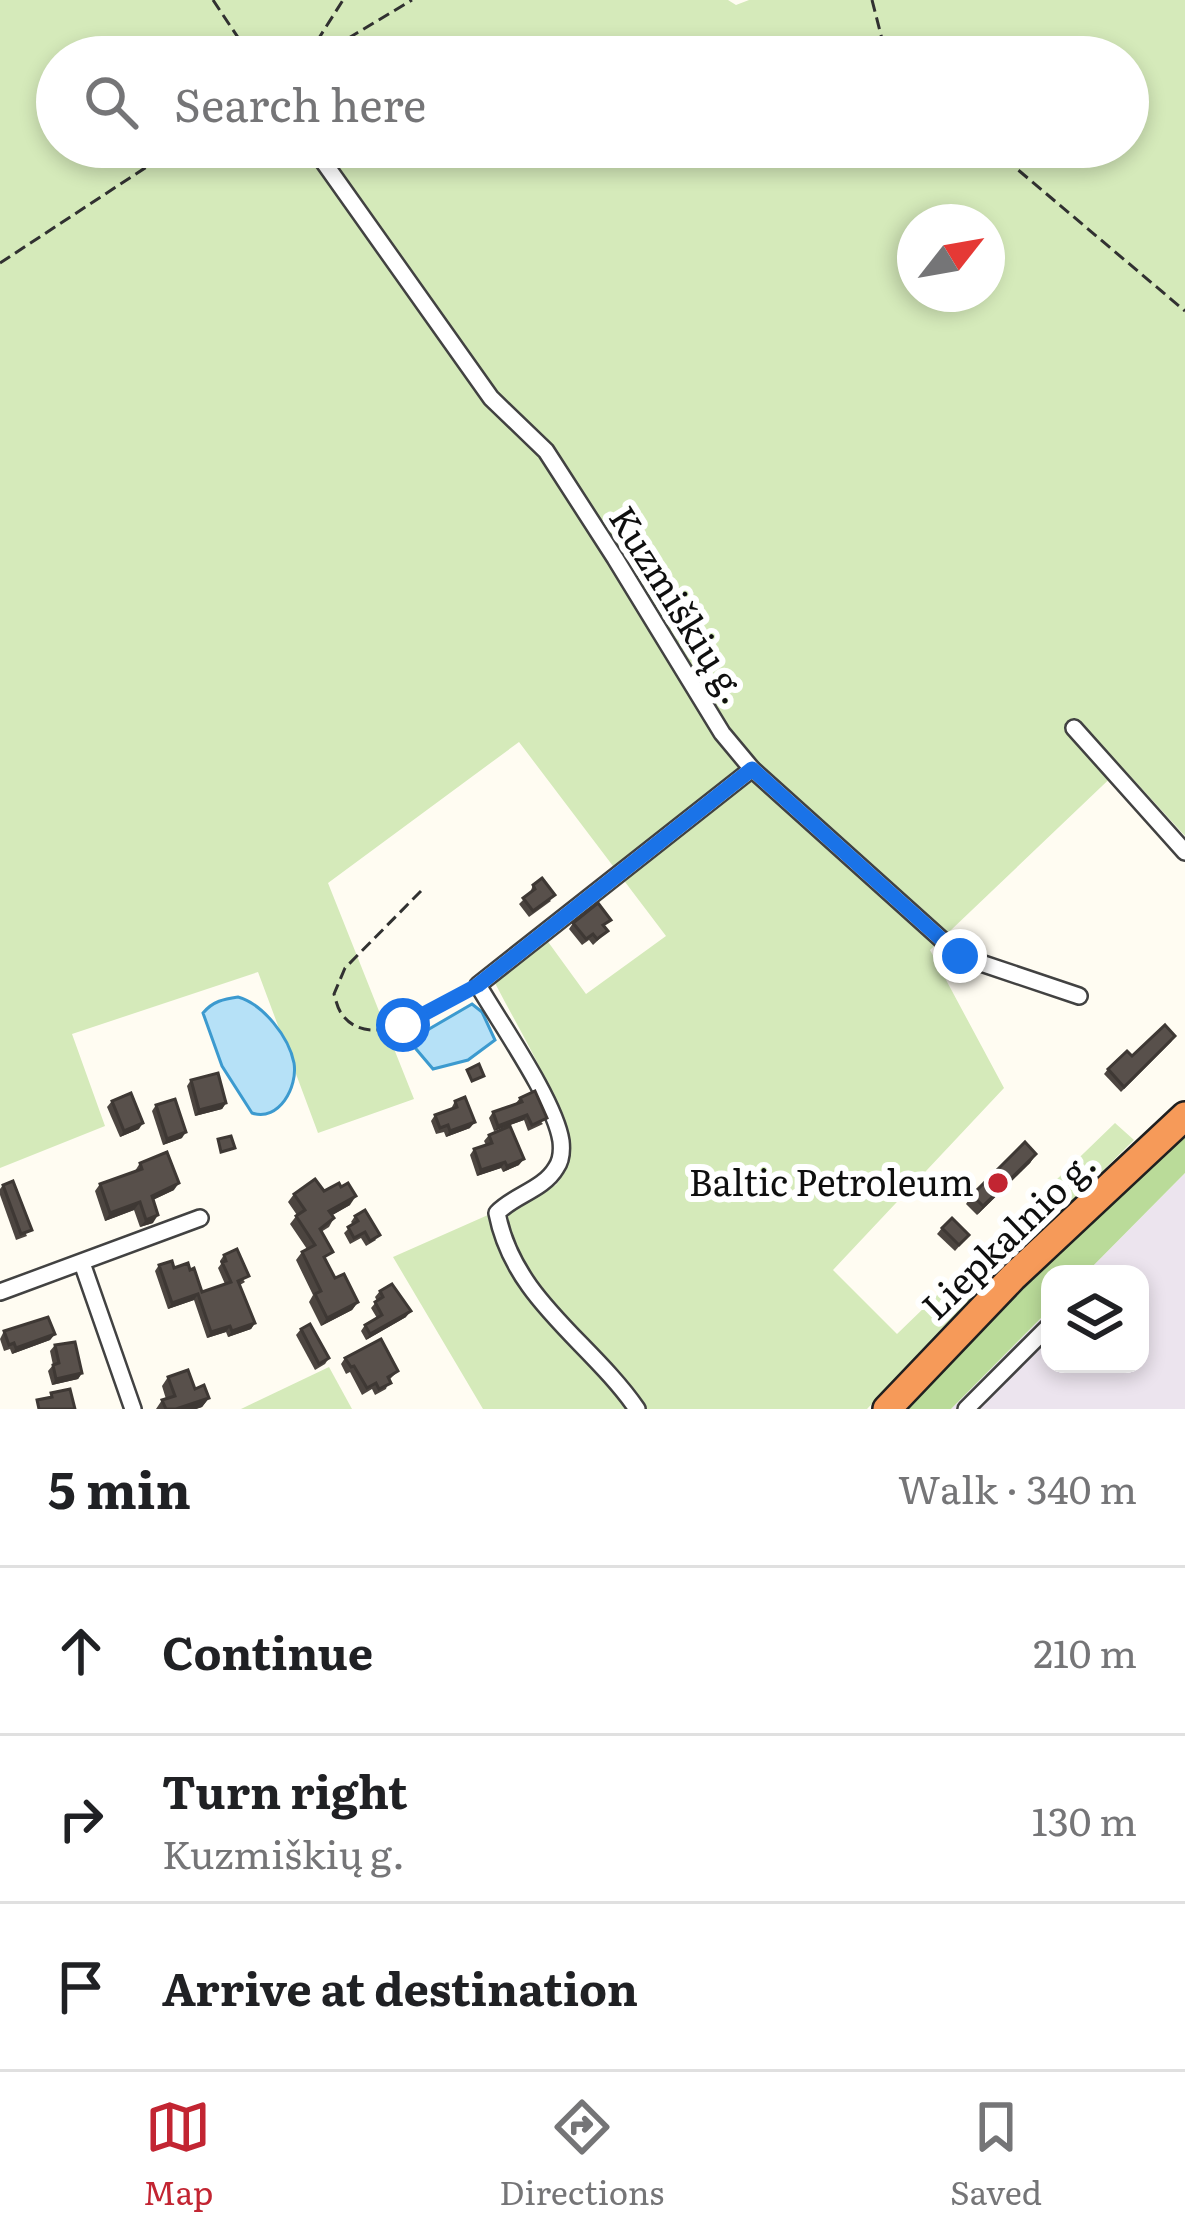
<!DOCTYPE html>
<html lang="en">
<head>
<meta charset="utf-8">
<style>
  body { margin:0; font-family:Literata,serif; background:#f2f2f2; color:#202124 }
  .controls { position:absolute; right:36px; bottom:36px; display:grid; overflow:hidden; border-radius:24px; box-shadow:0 6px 18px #0003 }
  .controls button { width:108px; height:108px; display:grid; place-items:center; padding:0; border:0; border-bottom:3px solid #e0e0e0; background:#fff; color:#202124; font:60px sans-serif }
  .compass { position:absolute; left:897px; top:204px; width:108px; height:108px; border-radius:50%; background:#fff; box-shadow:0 6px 18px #0003; rotate:59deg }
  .stop { position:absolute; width:36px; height:36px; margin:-27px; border:9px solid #1a73e8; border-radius:50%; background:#fff }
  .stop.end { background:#1a73e8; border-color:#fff; box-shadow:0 3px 12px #0008 }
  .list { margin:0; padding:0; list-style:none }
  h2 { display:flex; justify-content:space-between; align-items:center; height:156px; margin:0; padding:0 48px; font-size:51px }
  h2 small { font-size:39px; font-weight:400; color:#757577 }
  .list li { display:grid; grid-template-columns:78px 1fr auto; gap:36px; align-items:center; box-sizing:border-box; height:168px; padding:0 48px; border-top:3px solid #e0e0e0 }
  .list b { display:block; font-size:45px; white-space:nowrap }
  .list p { margin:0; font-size:39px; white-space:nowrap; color:#757577 }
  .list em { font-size:39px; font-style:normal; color:#757577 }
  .icon { flex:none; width:66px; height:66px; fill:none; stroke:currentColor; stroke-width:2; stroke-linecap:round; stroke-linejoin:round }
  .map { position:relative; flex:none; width:1185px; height:1409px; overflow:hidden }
  .search { position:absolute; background:#fff; box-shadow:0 6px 18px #0003; left:36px; right:36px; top:36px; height:132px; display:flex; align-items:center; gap:30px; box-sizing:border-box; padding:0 42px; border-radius:66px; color:#757577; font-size:45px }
  .sheet { height:660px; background:#fff }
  nav { display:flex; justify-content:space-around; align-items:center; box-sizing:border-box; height:168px; border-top:3px solid #e0e0e0; background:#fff; font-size:33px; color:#757577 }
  nav a { display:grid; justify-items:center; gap:6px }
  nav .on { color:#c22532 }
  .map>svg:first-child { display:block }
  .industrial { fill:#ece4ee }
  .green { fill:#d5eaba; fill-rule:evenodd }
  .forest { fill:#badb99 }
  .water { fill:#b6e1f7; stroke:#3c9acf; stroke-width:3 }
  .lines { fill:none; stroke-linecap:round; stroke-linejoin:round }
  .street-casing { stroke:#424242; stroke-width:20 }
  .highway-casing { stroke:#202020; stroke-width:32 }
  .path { stroke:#313131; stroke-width:3; stroke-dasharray:12 6; stroke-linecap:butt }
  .street { stroke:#fff; stroke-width:15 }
  .highway { stroke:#f69a59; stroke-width:27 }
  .wall { fill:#4c4540 }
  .shaded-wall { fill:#3e3834 }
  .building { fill:#58504b; stroke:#3e3834; stroke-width:3 }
  .route { stroke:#1a73e8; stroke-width:15 }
  .poi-dot { fill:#c22532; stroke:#fff; stroke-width:4.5 }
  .labels { text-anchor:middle; stroke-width:12; stroke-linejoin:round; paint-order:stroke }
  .street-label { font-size:36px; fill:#0f0f0f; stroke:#fff }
  .poi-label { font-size:36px; fill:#0f0f0f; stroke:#fff; text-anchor:end }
</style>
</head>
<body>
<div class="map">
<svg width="1185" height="1409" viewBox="0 0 1185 1409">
  <rect width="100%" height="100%" fill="#fffcf2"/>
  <path class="industrial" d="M 1185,1173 L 1185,1409 L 951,1409 L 1050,1309 L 1050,1364 L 1140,1364 L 1140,1274 L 1085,1274 Z"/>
  <g class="green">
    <path d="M 0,0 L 728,0 L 736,5 L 749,0 L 1185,0 L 1185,836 L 1122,767 L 930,950 L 1004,1088 L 833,1270 L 897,1334 L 1115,1123 L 1134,1140 L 945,1326 L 867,1409 L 483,1409 L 393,1257 L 556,1185 C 565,1174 569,1164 568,1149 C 566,1105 515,1023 494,981 L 546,939 L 586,994 L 666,936 L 519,742 L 328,883 L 414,1099 L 318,1133 L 258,972 L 72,1034 L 105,1126 L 0,1168 ZM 57,57 L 1128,57 L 1128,147 L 57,147 ZM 915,222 L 987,222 L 987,294 L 915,294 Z"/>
    <path d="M 329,1367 L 352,1409 L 241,1409 Z"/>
  </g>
  <path class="forest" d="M 1185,1136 L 1185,1173 L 1085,1274 L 1050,1274 L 1050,1309 L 951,1409 L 906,1409 L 1027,1284 Z"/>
  <g class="water">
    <path d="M 238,997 C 263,1004 289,1037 294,1063 C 298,1087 279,1122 252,1113 L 222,1066 L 203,1013 C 213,1001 224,999 238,997 Z"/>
    <path d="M 472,1004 L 482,1012 L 495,1040 L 468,1060 L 433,1069 L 411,1043 L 412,1039 Z"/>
  </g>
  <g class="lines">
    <g class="street-casing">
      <g id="street">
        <path d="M 313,147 L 491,398 L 546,451 L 615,558 L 722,733 L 752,769 L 960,956 L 1079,996"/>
        <path d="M 1074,728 L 1185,852"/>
        <path d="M 82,1263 L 133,1409"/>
        <path d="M 0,1292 L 200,1218"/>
        <path d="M 637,1409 C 590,1341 514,1300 497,1213 C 514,1195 543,1190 556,1168 C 561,1161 562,1150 561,1141 C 555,1101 500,1023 478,985 L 752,769"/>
        <path d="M 966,1409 L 1050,1325"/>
      </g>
    </g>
    <g class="highway-casing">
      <path id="highway" d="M 887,1409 L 1013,1277 L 1185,1116"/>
    </g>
    <g class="path">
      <path d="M 213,0 L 251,57"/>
      <path d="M 872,0 L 882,39 L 892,57"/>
      <path d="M 307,57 L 343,0"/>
      <path d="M 317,57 L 412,0"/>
      <path d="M 991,147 L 1185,311"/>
      <path d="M 0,263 L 177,147"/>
      <path d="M 421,891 L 345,968 L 334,994 C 336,1000 337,1007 341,1013 C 369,1055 436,1008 467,991"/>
    </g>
    <use href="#street" class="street"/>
    <use href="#highway" class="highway"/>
  </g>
  <g class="wall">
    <path d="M 533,885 L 551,901 L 529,917 L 519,904 L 530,893 Z"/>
    <path d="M 573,923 L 605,927 L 608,931 L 593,945 L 589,940 L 582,945 L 569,929 Z"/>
    <path d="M 1172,1041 L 1121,1092 L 1104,1074 L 1108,1069 L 1132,1056 Z"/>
    <path d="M 191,1080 L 226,1103 L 222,1109 L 195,1116 L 187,1086 Z"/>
    <path d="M 520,1098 L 543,1124 L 528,1131 L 524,1120 L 494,1131 L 489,1118 L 493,1112 L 516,1103 Z"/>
    <path d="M 112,1101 L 139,1129 L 120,1137 L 107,1107 Z"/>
    <path d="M 455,1101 L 470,1128 L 446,1137 L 444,1132 L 436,1134 L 431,1121 L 435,1115 L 451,1109 Z"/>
    <path d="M 156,1105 L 182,1138 L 163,1145 L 152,1111 Z"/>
    <path d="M 489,1135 L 519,1165 L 503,1172 L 501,1168 L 477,1176 L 470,1155 L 474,1149 L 486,1145 L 484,1141 Z"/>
    <path d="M 1036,1154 L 1030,1163 L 977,1215 L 966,1204 L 972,1195 Z"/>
    <path d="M 140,1163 L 174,1190 L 153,1200 L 153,1223 L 140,1227 L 134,1210 L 105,1221 L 95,1191 L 100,1184 L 135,1171 Z"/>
    <path d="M 3,1185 L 27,1236 L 16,1240 L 0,1195 L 0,1189 Z"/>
    <path d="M 324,1191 L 350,1205 L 332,1215 L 334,1218 L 329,1227 L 321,1232 L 326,1261 L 335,1278 L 358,1302 L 352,1310 L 321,1326 L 309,1302 L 313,1295 L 296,1260 L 302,1252 L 307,1249 L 290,1224 L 297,1215 L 288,1202 L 294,1194 Z"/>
    <path d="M 355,1216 L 376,1240 L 366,1246 L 361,1238 L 350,1244 L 344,1233 L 353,1224 L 351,1222 Z"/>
    <path d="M 942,1228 L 969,1235 L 955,1251 L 937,1234 Z"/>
    <path d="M 224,1255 L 245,1282 L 240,1285 L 255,1323 L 251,1329 L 228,1337 L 226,1332 L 207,1338 L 194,1300 L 168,1309 L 155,1271 L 159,1265 L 174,1268 L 202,1292 L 225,1284 L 218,1268 L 221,1264 L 220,1261 Z"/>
    <path d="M 380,1291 L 406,1317 L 366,1340 L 361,1331 L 365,1325 L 377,1318 L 371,1308 L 377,1301 L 375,1297 Z"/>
    <path d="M 301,1329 L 329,1358 L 325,1364 L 315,1370 L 296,1335 Z"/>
    <path d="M 4,1331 L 55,1334 L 50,1340 L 12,1354 L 10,1349 L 4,1351 L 0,1339 Z"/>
    <path d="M 55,1345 L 82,1373 L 78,1379 L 52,1385 L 48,1371 L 53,1365 L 50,1351 Z"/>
    <path d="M 345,1358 L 398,1371 L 389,1380 L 386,1389 L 375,1395 L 372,1389 L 362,1395 L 350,1372 L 346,1374 L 341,1364 Z"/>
    <path d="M 168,1377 L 195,1389 L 209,1398 L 202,1407 L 196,1409 L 156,1409 L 162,1400 L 166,1399 L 162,1386 Z"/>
  </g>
  <g class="shaded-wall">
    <path d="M 226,1103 L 222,1109 L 195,1116 L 199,1110 Z"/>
    <path d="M 527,1115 L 524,1120 L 494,1131 L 498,1126 Z"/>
    <path d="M 475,1122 L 470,1128 L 446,1137 L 450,1131 Z"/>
    <path d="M 143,1123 L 139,1129 L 120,1137 L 124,1131 Z"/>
    <path d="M 186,1132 L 182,1138 L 163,1145 L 167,1139 Z"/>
    <path d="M 1036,1154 L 1030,1163 L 977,1215 L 983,1206 Z"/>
    <path d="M 524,1159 L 519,1165 L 503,1172 L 507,1166 Z"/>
    <path d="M 505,1162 L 501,1168 L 477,1176 L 481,1170 Z"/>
    <path d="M 179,1183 L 174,1190 L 146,1203 L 152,1196 Z"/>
    <path d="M 356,1196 L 350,1205 L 324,1220 L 329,1211 Z"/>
    <path d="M 140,1202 L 134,1210 L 105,1221 L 110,1213 Z"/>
    <path d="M 158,1215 L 153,1223 L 140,1227 L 146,1220 Z"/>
    <path d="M 198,1294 L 194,1300 L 168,1309 L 172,1303 Z"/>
    <path d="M 358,1302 L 352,1310 L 321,1326 L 327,1318 Z"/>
    <path d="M 411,1311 L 406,1317 L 366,1340 L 370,1334 Z"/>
    <path d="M 255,1323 L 251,1329 L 228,1337 L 232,1331 Z"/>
    <path d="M 230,1326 L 226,1332 L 207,1338 L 211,1332 Z"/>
    <path d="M 55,1334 L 50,1340 L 12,1354 L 16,1348 Z"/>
    <path d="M 82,1373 L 78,1379 L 52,1385 L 56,1379 Z"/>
    <path d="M 209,1398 L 202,1407 L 196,1409 L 176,1409 Z"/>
  </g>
  <g class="building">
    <path d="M 542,878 L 555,895 L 533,911 L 523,898 L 535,889 L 533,885 Z"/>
    <path d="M 598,903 L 611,920 L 603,925 L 608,931 L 597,939 L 593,934 L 586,939 L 573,923 Z"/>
    <path d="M 1165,1025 L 1175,1036 L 1124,1087 L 1108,1069 L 1127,1051 L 1132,1056 Z"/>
    <path d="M 479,1064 L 484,1076 L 472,1081 L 467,1070 Z"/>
    <path d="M 218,1073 L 226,1103 L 199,1110 L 191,1080 Z"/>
    <path d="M 535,1091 L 547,1118 L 532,1125 L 527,1115 L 498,1126 L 493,1112 L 522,1102 L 520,1098 Z"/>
    <path d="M 131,1093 L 143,1123 L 124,1131 L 112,1101 Z"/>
    <path d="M 465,1097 L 475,1122 L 450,1131 L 448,1125 L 440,1128 L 435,1115 L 457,1107 L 455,1101 Z"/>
    <path d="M 175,1099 L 186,1132 L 167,1139 L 156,1105 Z"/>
    <path d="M 510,1126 L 524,1159 L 507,1166 L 505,1162 L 481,1170 L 474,1149 L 492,1143 L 489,1135 Z"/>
    <path d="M 231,1136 L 235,1148 L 221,1152 L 218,1139 Z"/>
    <path d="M 1025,1142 L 1036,1154 L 983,1206 L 972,1195 Z"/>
    <path d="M 167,1152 L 179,1183 L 152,1196 L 158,1215 L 146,1220 L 140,1202 L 110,1213 L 100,1184 L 142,1169 L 140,1163 Z"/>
    <path d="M 315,1179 L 324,1191 L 339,1183 L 341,1187 L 348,1183 L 356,1196 L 329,1211 L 334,1218 L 320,1229 L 333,1252 L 324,1257 L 335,1278 L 344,1274 L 358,1302 L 327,1318 L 315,1294 L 321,1291 L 302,1252 L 315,1245 L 296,1216 L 305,1210 L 294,1194 Z"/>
    <path d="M 13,1181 L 32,1230 L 21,1234 L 3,1185 Z"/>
    <path d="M 365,1210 L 380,1235 L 370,1241 L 365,1232 L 354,1238 L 348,1227 L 358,1221 L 355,1216 Z"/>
    <path d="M 952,1218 L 969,1235 L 959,1245 L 942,1228 Z"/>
    <path d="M 237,1249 L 249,1276 L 238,1281 L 255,1323 L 232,1331 L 230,1326 L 211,1332 L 198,1294 L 172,1303 L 159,1265 L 172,1261 L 174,1268 L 188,1263 L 190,1270 L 194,1268 L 202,1292 L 231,1282 L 222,1262 L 226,1261 L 224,1255 Z"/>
    <path d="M 392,1284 L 411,1311 L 370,1334 L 365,1325 L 382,1315 L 375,1302 L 383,1297 L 380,1291 Z"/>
    <path d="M 48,1317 L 55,1334 L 16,1348 L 14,1343 L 9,1345 L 4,1331 Z"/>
    <path d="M 310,1324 L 329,1358 L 319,1364 L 301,1329 Z"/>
    <path d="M 381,1339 L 398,1371 L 388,1377 L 391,1383 L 379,1389 L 376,1383 L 367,1388 L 354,1366 L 351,1367 L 345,1358 Z"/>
    <path d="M 75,1342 L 82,1373 L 56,1379 L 53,1365 L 59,1363 L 55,1345 Z"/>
    <path d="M 188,1370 L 195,1389 L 204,1385 L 209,1398 L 176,1409 L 166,1409 L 162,1400 L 175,1396 L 168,1377 Z"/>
    <path d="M 70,1389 L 75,1409 L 39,1409 L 37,1400 L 52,1397 L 51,1393 Z"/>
  </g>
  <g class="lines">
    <path class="route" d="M 403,1025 L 478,985 L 752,769 L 960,956"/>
  </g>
  <circle class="poi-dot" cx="998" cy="1183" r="12"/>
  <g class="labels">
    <g class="street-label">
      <text transform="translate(678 605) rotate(58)" y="13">Kuzmiškių g.</text>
      <text transform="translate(1009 1235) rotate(-44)" y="13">Liepkalnio g.</text>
    </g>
    <g class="poi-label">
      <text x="974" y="1196">Baltic Petroleum</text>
    </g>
  </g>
</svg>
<div class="controls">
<button><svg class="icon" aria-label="layers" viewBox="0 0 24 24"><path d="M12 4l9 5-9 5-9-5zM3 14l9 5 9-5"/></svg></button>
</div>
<svg class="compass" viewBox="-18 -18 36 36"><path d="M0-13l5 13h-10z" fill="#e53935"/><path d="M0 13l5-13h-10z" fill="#757577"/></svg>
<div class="stop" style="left:403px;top:1025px"></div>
<div class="stop end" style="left:960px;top:956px"></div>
<div class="search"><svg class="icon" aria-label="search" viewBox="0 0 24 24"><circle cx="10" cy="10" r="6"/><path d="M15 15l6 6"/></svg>Search here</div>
</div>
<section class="sheet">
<h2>5 min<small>Walk · 340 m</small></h2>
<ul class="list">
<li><svg class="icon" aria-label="ahead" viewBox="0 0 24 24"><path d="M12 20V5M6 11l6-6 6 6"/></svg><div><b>Continue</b></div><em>210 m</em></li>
<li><svg class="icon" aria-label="right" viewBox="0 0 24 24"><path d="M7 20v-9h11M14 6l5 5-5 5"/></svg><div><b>Turn right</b><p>Kuzmiškių g.</p></div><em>130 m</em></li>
<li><svg class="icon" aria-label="arrive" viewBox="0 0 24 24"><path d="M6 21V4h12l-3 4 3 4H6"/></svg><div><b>Arrive at destination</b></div></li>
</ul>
</section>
<nav>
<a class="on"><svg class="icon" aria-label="map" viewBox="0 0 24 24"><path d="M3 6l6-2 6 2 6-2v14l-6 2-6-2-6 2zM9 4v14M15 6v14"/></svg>Map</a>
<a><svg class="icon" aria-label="directions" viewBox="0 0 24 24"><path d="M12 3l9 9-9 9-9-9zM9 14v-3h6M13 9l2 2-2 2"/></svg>Directions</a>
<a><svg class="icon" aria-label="saved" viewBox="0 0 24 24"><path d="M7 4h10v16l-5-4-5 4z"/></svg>Saved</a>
</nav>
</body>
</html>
